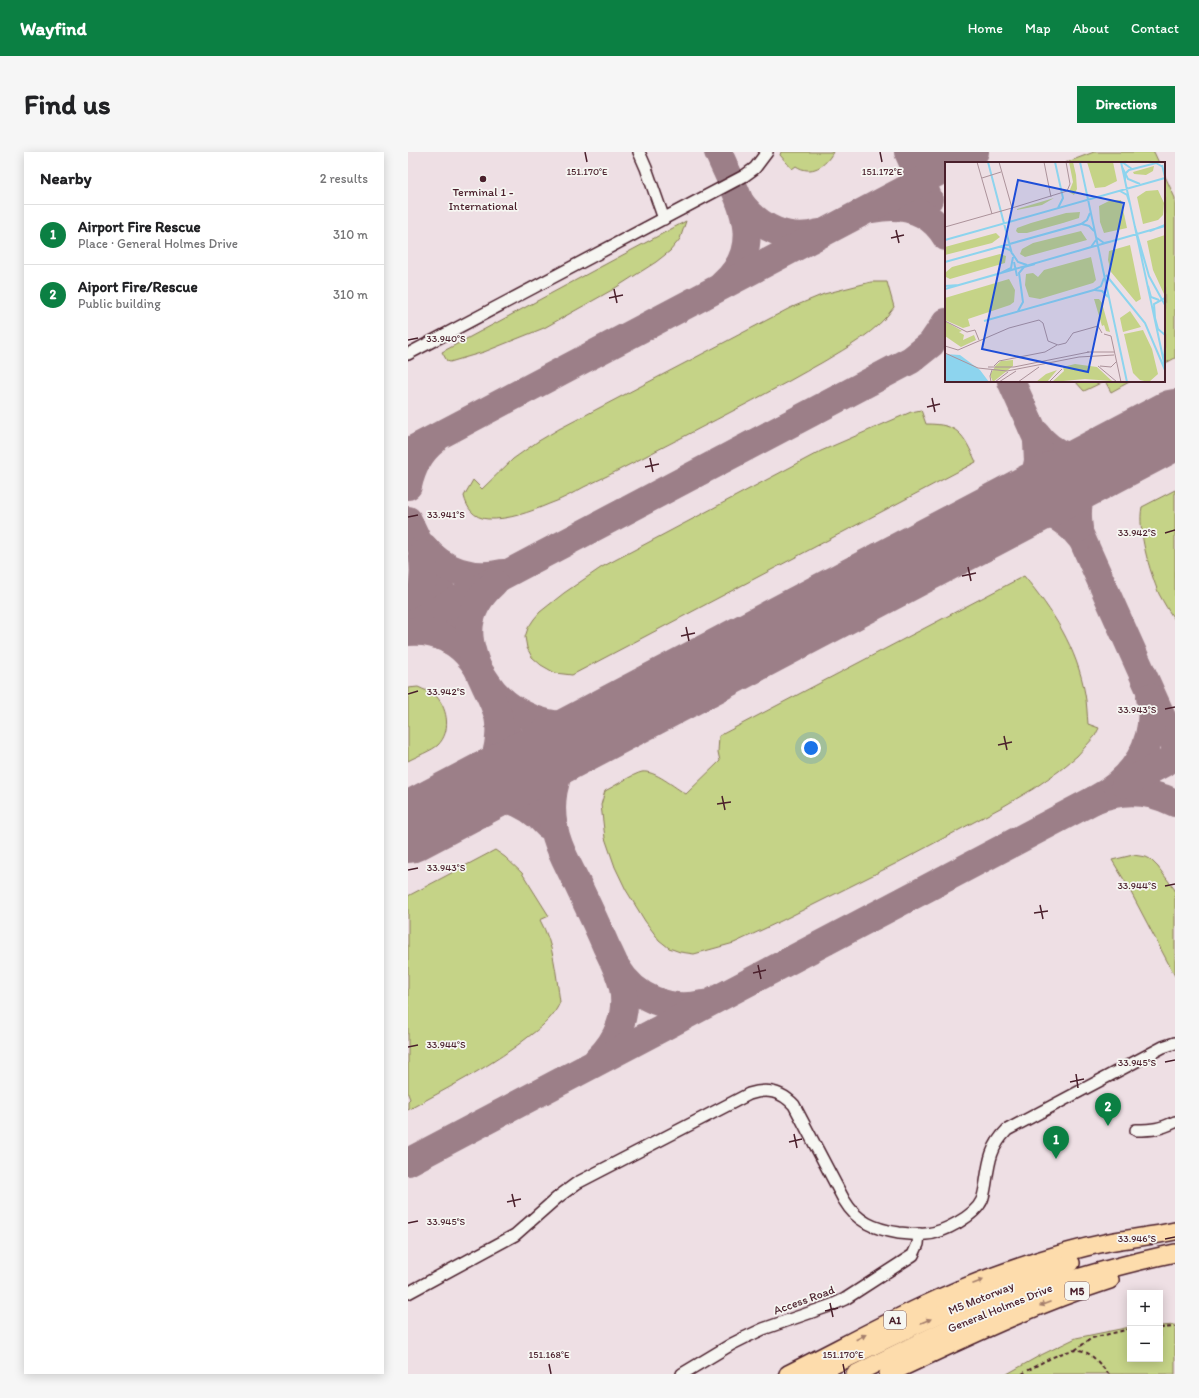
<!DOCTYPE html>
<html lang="en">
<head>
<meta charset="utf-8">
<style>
  body { margin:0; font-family:Itim,sans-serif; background:#f6f6f6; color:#202124 }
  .controls { position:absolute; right:12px; bottom:12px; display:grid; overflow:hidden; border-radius:0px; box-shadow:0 2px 10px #0003 }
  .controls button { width:36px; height:36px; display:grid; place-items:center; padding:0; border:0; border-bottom:1px solid #e0e0e0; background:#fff; color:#202124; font:20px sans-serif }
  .you { position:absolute; left:403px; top:596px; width:14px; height:14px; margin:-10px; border:3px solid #fff; border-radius:50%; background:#1a73e8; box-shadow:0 0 0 6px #1a73e833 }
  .badge { display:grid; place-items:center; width:26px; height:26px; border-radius:50%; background:#0b8043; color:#fff; font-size:13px; font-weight:700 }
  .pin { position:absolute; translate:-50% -33px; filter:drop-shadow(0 1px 2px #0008) }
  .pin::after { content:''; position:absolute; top:21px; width:14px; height:12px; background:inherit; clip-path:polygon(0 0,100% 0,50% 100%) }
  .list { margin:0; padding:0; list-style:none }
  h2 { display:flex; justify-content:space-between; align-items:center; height:52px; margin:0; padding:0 16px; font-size:17px }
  h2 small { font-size:13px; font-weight:400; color:#757577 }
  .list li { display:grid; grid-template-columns:26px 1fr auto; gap:12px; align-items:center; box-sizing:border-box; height:60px; padding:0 16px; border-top:1px solid #e0e0e0 }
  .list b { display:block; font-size:15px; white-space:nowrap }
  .list p { margin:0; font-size:13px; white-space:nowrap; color:#757577 }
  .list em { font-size:13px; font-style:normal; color:#757577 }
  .map { position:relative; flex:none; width:767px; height:1222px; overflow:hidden; border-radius:0px }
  header { display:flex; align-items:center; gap:24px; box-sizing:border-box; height:56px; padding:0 20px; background:#0b8043; color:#fff }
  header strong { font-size:19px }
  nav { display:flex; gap:22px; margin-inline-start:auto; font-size:14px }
  .intro { display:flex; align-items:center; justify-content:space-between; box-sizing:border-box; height:96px; padding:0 24px }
  h1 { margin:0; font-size:28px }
  .button { padding:10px 18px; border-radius:0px; background:#0b8043; color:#fff; font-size:14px; font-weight:700 }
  main { display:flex; gap:24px; padding:0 24px }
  aside { flex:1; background:#fff; border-radius:0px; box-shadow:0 2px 10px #0003 }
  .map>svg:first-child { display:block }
  .green { fill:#c5d387; stroke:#887959 }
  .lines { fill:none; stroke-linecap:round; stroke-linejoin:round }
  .taxiway { stroke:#9c7f88; stroke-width:28 }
  .runway { stroke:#9c7f88; stroke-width:70 }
  .minor-casing { stroke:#4a1f2b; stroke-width:14 }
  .highway-casing { stroke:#4a1f2b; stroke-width:20 }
  .path { stroke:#4a1f2b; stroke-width:2; stroke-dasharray:4 3; stroke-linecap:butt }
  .minor { stroke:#f6f6f2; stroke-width:11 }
  .highway { stroke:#fddcac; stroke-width:17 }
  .oneway { fill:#a47e6c }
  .ticks { fill:none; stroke:#4a1f2b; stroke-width:1.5 }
  .poi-dot { fill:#4a1f2b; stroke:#f6f6f2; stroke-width:1.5 }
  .labels { text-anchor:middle; stroke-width:3.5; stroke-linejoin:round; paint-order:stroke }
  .shield { fill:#f6f6f2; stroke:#7e6067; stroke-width:1 }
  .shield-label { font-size:11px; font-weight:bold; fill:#4a1f2b }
  .poi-label { font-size:12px; fill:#4a1f2b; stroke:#f6f6f2 }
  .street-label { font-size:12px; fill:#4a1f2b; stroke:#f6f6f2 }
  .inset-river { fill:none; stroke:#8dd4ee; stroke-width:2 }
  .inset-road { fill:none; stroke:#ac929a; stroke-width:1 }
  .view { fill:#1d4ed8; fill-opacity:0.15; stroke:#1d4ed8; stroke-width:2 }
  .inset-edge { fill:none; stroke:#4a1f2b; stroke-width:2 }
  .ticks-label { font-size:10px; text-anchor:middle; fill:#4a1f2b; stroke:#f6f6f2; stroke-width:3.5; stroke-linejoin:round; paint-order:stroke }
</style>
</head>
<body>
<header>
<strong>Wayfind</strong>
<nav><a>Home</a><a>Map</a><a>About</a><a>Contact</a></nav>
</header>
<div class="intro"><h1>Find us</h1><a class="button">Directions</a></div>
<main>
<aside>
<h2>Nearby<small>2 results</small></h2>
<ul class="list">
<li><span class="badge">1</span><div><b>Airport Fire Rescue</b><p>Place · General Holmes Drive</p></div><em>310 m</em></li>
<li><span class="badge">2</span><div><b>Aiport Fire/Rescue</b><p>Public building</p></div><em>310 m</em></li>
</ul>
</aside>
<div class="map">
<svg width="767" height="1222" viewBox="0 0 767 1222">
  <rect width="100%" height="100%" fill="#eedfe4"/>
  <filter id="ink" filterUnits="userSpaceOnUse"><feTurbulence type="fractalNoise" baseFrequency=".025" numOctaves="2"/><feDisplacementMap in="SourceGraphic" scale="8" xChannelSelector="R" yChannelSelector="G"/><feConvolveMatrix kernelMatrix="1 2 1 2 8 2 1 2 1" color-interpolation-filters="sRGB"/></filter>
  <g filter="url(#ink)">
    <g class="green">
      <path d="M 373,0 L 425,0 C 418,14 403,24 388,14 L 384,17 L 372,3 Z"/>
      <path d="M 686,0 L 746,0 L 751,11 L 657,11 Z"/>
      <path d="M 756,22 L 767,46 L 767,206 L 756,212 Z"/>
      <path d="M 278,69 L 272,87 L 262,99 L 248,110 L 204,138 L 136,176 L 76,200 L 42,210 L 39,209 L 34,200 Z"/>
      <path d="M 463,130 L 479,130 L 486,155 C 469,180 440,195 415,210 C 368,237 321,261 273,286 C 241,302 209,320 176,335 C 165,341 153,348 141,352 C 122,360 100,368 80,367 C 65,366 59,356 56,344 L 65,328 L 74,337 L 105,307 L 129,290 L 151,277 L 382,156 L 416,142 Z"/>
      <path d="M 667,229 L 723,229 L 703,240 L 697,229 L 676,239 Z"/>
      <path d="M 513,258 L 518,272 C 551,272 555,282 568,310 L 164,523 L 147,521 L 133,513 L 124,505 L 119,496 L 117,485 L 120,476 L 126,467 L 132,460 L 156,441 L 194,415 L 413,299 L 503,260 Z"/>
      <path d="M 767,338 L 767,468 C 761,460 756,451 751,442 C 742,420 729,378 734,355 Z"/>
      <path d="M 616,424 C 645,459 669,496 677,542 C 679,552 679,562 680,572 L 691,576 L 687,584 L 669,604 L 651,619 L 625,637 L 596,654 L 489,711 L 373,769 L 326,791 L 286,802 L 272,800 L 261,796 L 251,788 L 237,769 L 218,738 L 207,715 L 197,686 L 193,653 L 197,639 C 207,634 225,622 234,620 C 247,618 267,636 278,642 L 312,609 L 310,600 L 311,584 Z"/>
      <path d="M 10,535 C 16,538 24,540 29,545 C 40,558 43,580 30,593 C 25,598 7,605 0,609 L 0,536 Z"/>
      <path d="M 87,698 L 97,705 L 114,721 L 141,764 L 132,768 C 146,793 148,822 152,850 C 147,863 135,874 124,882 C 86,913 43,934 0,958 L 0,949 L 2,947 L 0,942 L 0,744 Z"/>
      <path d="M 725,703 L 738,705 L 742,707 L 750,715 L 767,738 L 767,824 L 718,731 L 704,708 Z"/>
      <path d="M 767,1173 L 767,1222 L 599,1222 L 631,1204 L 668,1186 L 722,1175 L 722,1207 L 752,1207 L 752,1174 Z"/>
    </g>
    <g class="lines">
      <g class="taxiway">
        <path d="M 310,0 C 329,44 361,92 315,132"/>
        <path d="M 500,0 L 521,47"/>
        <path d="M 522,0 C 538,5 551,5 567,0"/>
        <path d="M 332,50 C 351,76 380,90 411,81"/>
        <path d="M 464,57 C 494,51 522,58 538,85"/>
        <path d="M 603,229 L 767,594"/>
        <path d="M 629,282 C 643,302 671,312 695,306 C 712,302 733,288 749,280"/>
        <path d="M 0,300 L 538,16"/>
        <path d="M 0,334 C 4,316 12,300 26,289"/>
        <path d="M 594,365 C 598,363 603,359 608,358 C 632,353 657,366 672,385"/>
        <path d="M 0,368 L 48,470"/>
        <path d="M 671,376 C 668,357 671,335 684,320 C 690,313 700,309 708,305"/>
        <path d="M 16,395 C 35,419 65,428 95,421"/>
        <path d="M 519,401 L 607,354 L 622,336 L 626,328 L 630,309 L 629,290"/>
        <path d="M 0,466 C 14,447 18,424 14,402"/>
        <path d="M 0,474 L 503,208 L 523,192 L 538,170"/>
        <path d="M 0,480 C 25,478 48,487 64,508 C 72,519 78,530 86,540 C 114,571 159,581 198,569"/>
        <path d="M 742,545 C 750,591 726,627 686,648 C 713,637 741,638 767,651"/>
        <path d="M 92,566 L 142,674"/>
        <path d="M 717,632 L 767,605"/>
        <path d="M 51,651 C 81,635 118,649 139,673"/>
        <path d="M 21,664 C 35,656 51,650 64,641 C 74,633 82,621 86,609 C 91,594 93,579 90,564 C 87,553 82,543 77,533 C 59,494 50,464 86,431"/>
        <path d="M 209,816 C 227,846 261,860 295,852"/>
        <path d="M 190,907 C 209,889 220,863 215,836 C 212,822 205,808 198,794 C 189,773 179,752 169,731 C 163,719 156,706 151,693 C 138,659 143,618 170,592 C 179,583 191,577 203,571 C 216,564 229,557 243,550"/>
        <path d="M 0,1010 L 686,648"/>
      </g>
      <path class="runway" d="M 0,676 L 767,272"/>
      <g class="minor-casing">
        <g id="minor">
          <path d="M 231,0 L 238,16 L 256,67"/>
          <path d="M 0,202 L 336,24 L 347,16 L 359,0"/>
          <path d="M 728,978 C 745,978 752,977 767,970"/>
          <path d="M 0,1141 L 107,1083 L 150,1045 L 169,1031 L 341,942 C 359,936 373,939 386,953 L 436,1048 C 449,1070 466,1077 491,1081 C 500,1082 510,1083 518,1082 C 535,1081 567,1064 574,1048 C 576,1043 577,1036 578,1030 C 581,1009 583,994 599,978 L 755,895 L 767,891"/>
          <path d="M 274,1222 L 324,1192 L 338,1185 L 355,1177 L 424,1153 L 437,1147 L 505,1103 L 510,1092 L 511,1082"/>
        </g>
      </g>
      <g class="highway-casing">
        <g id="highway">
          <path d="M 380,1222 C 452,1186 521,1146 597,1120 C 630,1108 666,1097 701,1090 C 723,1086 745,1084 767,1079"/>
          <path d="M 407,1222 L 504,1175 L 563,1148 L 663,1111"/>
          <path d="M 447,1222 C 507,1192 567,1162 630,1139 C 674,1123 721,1111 767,1101"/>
          <path d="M 480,1222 C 553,1188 625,1153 702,1128"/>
        </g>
      </g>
      <g class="path">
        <path d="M 752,1176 L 767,1175"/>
        <path d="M 667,1198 L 684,1186 L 722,1177"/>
        <path d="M 614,1222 C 628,1214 659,1194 675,1199 C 685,1202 694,1215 701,1222"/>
      </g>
      <use href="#minor" class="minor"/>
      <use href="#highway" class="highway"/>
    </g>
    <defs><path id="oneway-solid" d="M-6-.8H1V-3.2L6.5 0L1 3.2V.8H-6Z"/></defs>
    <g class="oneway">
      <use href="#oneway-solid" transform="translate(570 1130) rotate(-21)"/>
      <use href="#oneway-solid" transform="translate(637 1152) rotate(159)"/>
      <use href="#oneway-solid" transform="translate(518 1169) rotate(-23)"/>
      <use href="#oneway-solid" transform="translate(453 1185) rotate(-27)"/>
    </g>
  </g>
  <path class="ticks" d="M 177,0 L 179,10M 472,0 L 474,10M 488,78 L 491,91M 483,86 L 496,83M 206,137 L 209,151M 201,146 L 215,143M 0,188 L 10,186M 524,246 L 527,260M 519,255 L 532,252M 242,306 L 245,320M 237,315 L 251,312M 0,365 L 10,363M 757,381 L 767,378M 560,415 L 563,429M 554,424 L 568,421M 278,475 L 281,489M 273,484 L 287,481M 0,542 L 10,539M 757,557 L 767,555M 596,584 L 599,598M 590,593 L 604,590M 314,644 L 317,658M 309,652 L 323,650M 0,718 L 10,716M 757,734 L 767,732M 632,753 L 635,767M 626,761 L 640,759M 350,813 L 353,827M 345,821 L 358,818M 0,895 L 10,893M 757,910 L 767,908M 668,922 L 670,936M 662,930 L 676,927M 386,982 L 389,996M 381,990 L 394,987M 104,1042 L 107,1055M 99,1050 L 113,1047M 0,1071 L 10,1069M 757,1087 L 767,1085M 422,1151 L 425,1165M 417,1159 L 430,1156M 141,1212 L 143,1222M 435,1212 L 437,1222"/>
  <circle class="poi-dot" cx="75" cy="27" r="4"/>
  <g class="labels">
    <g class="shield">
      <rect x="657" y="1130" width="24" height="18" rx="3"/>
      <rect x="476" y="1159" width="22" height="18" rx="3"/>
    </g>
    <g class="shield-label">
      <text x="669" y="1143">M5</text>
      <text x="487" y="1172">A1</text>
    </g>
    <g class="poi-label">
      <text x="75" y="44">Terminal 1 -<tspan x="75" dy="14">International</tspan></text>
    </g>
    <g class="street-label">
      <text transform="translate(573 1146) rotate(-22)" y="4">M5 Motorway</text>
      <text transform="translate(396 1148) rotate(-20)" y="4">Access Road</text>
      <text transform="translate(592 1156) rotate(-22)" y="4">General Holmes Drive</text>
    </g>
  </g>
  <g transform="translate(537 10)">
    <rect width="220" height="220" fill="#eedfe4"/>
    <path d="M 124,0 L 128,0 L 131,13 L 132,27 L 129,33 L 124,30 L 128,20 ZM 142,0 L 168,0 L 172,19 L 160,25 L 150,26 ZM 209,4 L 208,9 L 201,13 L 189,12 L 188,10 ZM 213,28 L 219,41 L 218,53 L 213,58 L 198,62 L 192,35 L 201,29 ZM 109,36 L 97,43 L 72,48 L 72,47 ZM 176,38 L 182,66 L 159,71 L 155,60 L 154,44 L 164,39 ZM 135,50 L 134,56 L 118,61 L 82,71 L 73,71 L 71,69 L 72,66 L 86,61 L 121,51 ZM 136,69 L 142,78 L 80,95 L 75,92 L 77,87 L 88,81 ZM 51,71 L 55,75 L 47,81 L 0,93 L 0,85 ZM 220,73 L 220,132 L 219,132 L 208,108 L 202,79 ZM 185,83 L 196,137 L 191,140 L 166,110 L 163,98 L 164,89 ZM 55,92 L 61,94 L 60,101 L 5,117 L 1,115 L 1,110 L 7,105 ZM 146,95 L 151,118 L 148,121 L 95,137 L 84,135 L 80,123 L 81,112 L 88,111 L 93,115 L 99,108 ZM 64,117 L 70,128 L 69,140 L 65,143 L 23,157 L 25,164 L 18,166 L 0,158 L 0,136 ZM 149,137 L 154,137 L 157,141 L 165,170 L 161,169 L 159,163 L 157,164 ZM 185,149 L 196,165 L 178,170 L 175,156 ZM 0,159 L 17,169 L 14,170 L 19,173 L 18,178 L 29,173 L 31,178 L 16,185 L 0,174 ZM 198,168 L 207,187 L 213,212 L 204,220 L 195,218 L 188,211 L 179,172 ZM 68,198 L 68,204 L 48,220 L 45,213 L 51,203 L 56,199 ZM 130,202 L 152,205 L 167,219 L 140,217 L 107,220 L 119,209 L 118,205 ZM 112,208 L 102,220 L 91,220 L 101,212 Z" fill="#c5d387"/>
    <path d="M 0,192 L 15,193 L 35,208 L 44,220 L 0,220 Z" fill="#8dd4ee"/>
    <path class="inset-river" d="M 43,0 L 67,92M 110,0 L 118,36 L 113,46M 135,0 L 182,220M 176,0 L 220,205M 177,0 L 187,7M 217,3 L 220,15M 177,5 L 183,17 L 195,22M 180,18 L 180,12 L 184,8 L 211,1 L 218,5M 175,29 L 182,33 L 185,42M 137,62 L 144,64 L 149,69M 190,65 L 204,114 L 220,143M 205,69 L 220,63M 152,76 L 159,81 L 168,79M 0,78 L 220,16M 57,85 L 65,88 L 73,100 L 82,103M 133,89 L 146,85 L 151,78M 0,100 L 136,62 L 142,58 L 145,51M 69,100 L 72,114M 56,111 L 66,106 L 68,95M 161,113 L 200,161 L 220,208M 159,116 L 156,124 L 149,128 L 157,129 L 163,135M 0,124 L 14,123M 203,124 L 206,135 L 214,138M 0,127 L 220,64M 73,149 L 78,140 L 74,111 L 79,105 L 90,102M 210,156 L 209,142 L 220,136M 210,156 L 213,167 L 220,173M 39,159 L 149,128M 219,197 L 220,184"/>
    <path class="inset-road" d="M 32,0 L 47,52M 99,0 L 106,35M 37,16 L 56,10M 67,46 L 122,29 L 125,22 L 121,0M 0,65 L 67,46 L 54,0M 0,159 L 22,170 L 30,168 L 34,178M 159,172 L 166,174 L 176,220M 0,184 L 13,188 L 64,166 L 94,158 L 98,161 L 103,179 L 113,183 L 121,181 L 128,171 L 153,164 L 157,171M 142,190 L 169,190M 0,191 L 33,206 L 62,209 L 134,195 L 169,193M 49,204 L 54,199 L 100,190 L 112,183M 153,204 L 172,220M 155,204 L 166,205 L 172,199M 43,205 L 69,205 L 144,190M 46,220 L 45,214 L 47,208M 50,220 L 63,210M 54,220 L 71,209M 73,220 L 94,205M 104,220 L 117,207"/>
    <path class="view" d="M 73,18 L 179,41 L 143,210 L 37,187 Z"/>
    <rect width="220" height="220" class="inset-edge"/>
  </g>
  <g class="ticks-label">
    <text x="179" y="23">151.170°E</text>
    <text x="474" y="23">151.172°E</text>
    <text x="38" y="190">33.940°S</text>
    <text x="38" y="366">33.941°S</text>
    <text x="729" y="384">33.942°S</text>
    <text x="38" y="543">33.942°S</text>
    <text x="729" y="561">33.943°S</text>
    <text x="38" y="719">33.943°S</text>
    <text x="729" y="737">33.944°S</text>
    <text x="38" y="896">33.944°S</text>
    <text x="729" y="914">33.945°S</text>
    <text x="38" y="1073">33.945°S</text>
    <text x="729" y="1090">33.946°S</text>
    <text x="141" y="1206">151.168°E</text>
    <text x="435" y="1206">151.170°E</text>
  </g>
</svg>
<div class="controls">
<button>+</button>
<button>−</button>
</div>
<div class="you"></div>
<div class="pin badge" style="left:648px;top:1007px">1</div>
<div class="pin badge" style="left:700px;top:974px">2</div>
</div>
</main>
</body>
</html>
